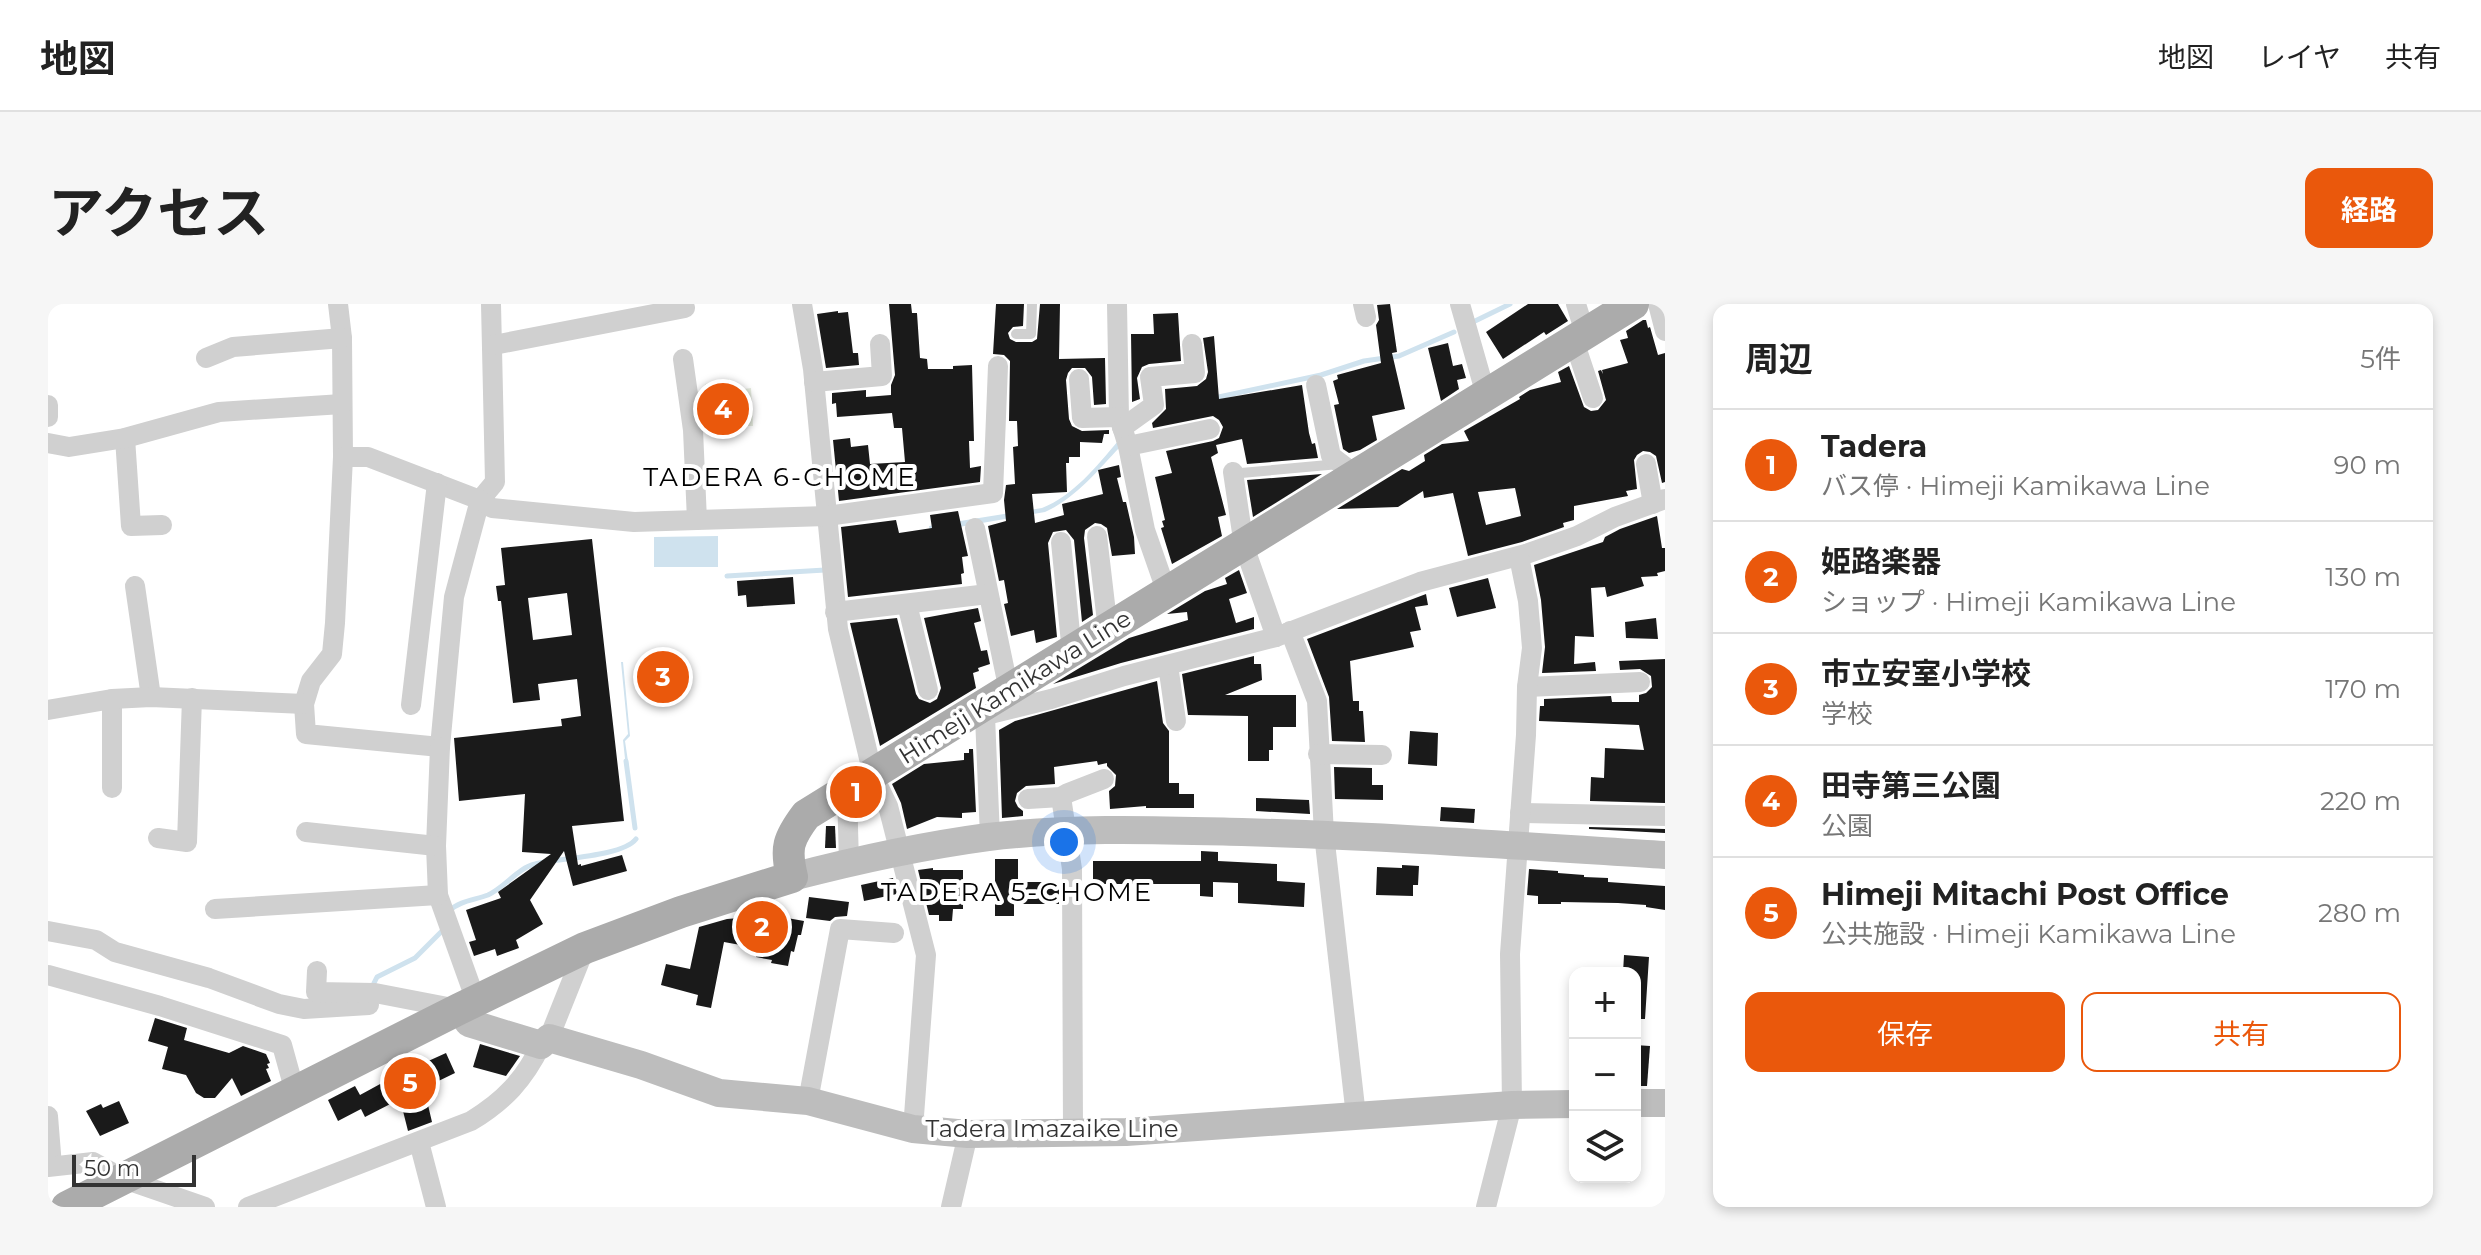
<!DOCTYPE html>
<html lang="ja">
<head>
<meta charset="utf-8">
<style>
  body { margin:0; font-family:Montserrat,"Noto Sans JP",sans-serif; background:#f6f6f6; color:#222 }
  .controls { position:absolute; right:24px; bottom:24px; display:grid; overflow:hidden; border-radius:16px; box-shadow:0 4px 12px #0003 }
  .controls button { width:72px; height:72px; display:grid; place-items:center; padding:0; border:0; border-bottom:2px solid #e0e0e0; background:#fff; color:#222; font:40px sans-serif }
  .scale { position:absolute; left:24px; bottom:20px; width:124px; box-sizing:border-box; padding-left:8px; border:4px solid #333; border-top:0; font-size:22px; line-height:28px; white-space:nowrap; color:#333; -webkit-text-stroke:6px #fff; paint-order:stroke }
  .you { position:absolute; left:1016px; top:538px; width:28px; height:28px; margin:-20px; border:6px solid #fff; border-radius:50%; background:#1a73e8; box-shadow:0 0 0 12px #1a73e833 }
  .badge { display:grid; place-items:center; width:52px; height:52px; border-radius:50%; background:#ea580c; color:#fff; font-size:26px; font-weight:700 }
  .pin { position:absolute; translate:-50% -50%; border:4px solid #fff; box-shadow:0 2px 8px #0006 }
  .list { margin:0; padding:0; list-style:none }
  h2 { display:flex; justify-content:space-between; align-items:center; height:104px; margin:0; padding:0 32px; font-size:34px }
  h2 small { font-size:26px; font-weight:400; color:#767676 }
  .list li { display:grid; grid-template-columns:52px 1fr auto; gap:24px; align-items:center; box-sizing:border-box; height:112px; padding:0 32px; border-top:2px solid #e0e0e0 }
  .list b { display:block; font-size:30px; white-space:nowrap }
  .list p { margin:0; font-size:26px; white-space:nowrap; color:#767676 }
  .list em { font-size:26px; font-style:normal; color:#767676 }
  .actions { display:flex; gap:16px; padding:24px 32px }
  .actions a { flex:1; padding:18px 0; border:2px solid #ea580c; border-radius:16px; text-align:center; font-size:28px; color:#ea580c }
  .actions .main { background:#ea580c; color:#fff }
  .icon { flex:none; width:44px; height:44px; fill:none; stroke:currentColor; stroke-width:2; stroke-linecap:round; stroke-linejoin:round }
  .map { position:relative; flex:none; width:1617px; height:903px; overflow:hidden; border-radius:16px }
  header { display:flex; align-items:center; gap:48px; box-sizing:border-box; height:112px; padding:0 40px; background:#fff; border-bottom:2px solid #e0e0e0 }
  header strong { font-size:38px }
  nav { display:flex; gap:44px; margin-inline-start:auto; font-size:28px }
  .intro { display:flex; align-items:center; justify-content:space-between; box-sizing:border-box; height:192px; padding:0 48px }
  h1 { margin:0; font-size:56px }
  .button { padding:20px 36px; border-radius:16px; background:#ea580c; color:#fff; font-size:28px; font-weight:700 }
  main { display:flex; gap:48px; padding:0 48px }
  aside { flex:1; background:#fff; border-radius:16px; box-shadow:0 4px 12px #0003 }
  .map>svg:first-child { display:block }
  .green { fill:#e6ecdf }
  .water { fill:#cfe2ee }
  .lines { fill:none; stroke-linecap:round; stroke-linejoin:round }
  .stream { stroke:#cfe2ee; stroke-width:5 }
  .building { fill:#1a1a1a; fill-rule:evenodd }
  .lane { stroke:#d0d0d0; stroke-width:10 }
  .street { stroke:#d0d0d0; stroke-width:20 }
  .secondary { stroke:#bdbdbd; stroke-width:28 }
  .primary { stroke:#ababab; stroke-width:32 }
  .labels { text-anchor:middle; stroke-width:8; stroke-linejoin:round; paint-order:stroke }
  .street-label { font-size:24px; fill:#333; stroke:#fff }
  .neighbourhood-label { font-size:26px; letter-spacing:2px; fill:#000; stroke:#fff }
</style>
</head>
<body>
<header>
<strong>地図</strong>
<nav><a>地図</a><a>レイヤ</a><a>共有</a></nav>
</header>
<div class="intro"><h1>アクセス</h1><a class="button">経路</a></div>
<main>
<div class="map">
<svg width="1617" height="903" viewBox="0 0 1617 903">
  <rect width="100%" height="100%" fill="#fff"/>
  <path class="green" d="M 681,75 L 682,87 L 703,84 L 705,122 L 648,122 L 645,88 L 656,87 L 657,80 Z"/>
  <g class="water">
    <path d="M 1070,137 L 1072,143 C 1049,167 1028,194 997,208 L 882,228 L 881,222 L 994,204 C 1025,192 1049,162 1070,137 Z"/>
    <path d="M 670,232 L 670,263 L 606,263 L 606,233 Z"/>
    <path d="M 573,358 L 575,358 L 582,432 L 577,437 L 581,464 L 578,464 L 575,436 L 580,430 Z"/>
  </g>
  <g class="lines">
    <g class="stream">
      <path d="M 1425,18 L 1462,0"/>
      <path d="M 1166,94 L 1273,71 L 1316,57 L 1351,52 L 1406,28"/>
      <path d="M 679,272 L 777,266"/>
      <path d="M 578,457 L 587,524"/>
      <path d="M 401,607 C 411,597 427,596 440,591 C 457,583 470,564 487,560 C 510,554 574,553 588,535"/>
      <path d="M 326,679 L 329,673 L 367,654 L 396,625"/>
    </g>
  </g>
  <g class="building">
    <path d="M 841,0 L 863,0 L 864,9 L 869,9 L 872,54 L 879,55 L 880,65 L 905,65 L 905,62 L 924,61 L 926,137 L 921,137 L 922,164 L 933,162 L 932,178 L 791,197 L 785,136 L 802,134 L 803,143 L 820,141 L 822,160 L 857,158 L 854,124 L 846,124 L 844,109 L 789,113 L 788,99 L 784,100 L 784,89 L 818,86 L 818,93 L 843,91 L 843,81 L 847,71 Z"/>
    <path d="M 948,0 L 976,0 L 975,22 L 965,23 L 960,29 L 962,35 L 968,38 L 984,38 L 989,35 L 992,0 L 1012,0 L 1011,55 L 1057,54 L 1058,100 L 1046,101 L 1044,73 L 1037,64 L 1024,64 L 1020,69 L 1018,76 L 1021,115 L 1024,122 L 1034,127 L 1061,126 L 1061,130 L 1056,130 L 1054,139 L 1032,138 L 1032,153 L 1021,153 L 1021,159 L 1018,159 L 1019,188 L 984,190 L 987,219 L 1016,211 L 1014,200 L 1055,190 L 1050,166 L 1071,161 L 1073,173 L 1069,174 L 1075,198 L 1078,198 L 1086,233 L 1087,250 L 1064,252 L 1059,224 L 1053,220 L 1047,219 L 1037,226 L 1036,234 L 1045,311 L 1034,318 L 1026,236 L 1018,226 L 1005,228 L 1000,239 L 1009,333 L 988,339 L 986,326 L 963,332 L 956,300 L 960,299 L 956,276 L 951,277 L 940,222 L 958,217 L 956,196 L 958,181 L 967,180 L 965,143 L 970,142 L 969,117 L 961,117 L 962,57 L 956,51 L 945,50 Z"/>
    <path d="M 1342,0 L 1349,48 L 1344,49 L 1357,105 L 1324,112 L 1329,136 L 1312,146 L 1301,149 L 1295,145 L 1286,101 L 1291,100 L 1285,77 L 1290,75 L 1289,71 L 1333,59 L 1328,21 L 1331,16 L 1329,1 Z"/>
    <path d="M 1480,0 L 1510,0 L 1520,17 L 1498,31 L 1496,28 L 1455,55 L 1438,28 Z"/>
    <path d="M 790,7 L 790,9 L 800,8 L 805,49 L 810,49 L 811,61 L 778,64 L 769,10 Z"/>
    <path d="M 1130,9 L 1133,57 L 1101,60 L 1094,63 L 1089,74 L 1092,95 L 1084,98 L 1083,30 L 1106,30 L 1105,10 Z"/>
    <path d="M 1595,16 L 1598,16 L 1600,24 L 1602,23 L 1610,51 L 1617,49 L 1617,178 L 1614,179 L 1608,152 L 1602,148 L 1595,147 L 1589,151 L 1586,156 L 1589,185 L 1578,187 L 1580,192 L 1526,202 L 1526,216 L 1515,219 L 1516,223 L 1474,238 L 1420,252 L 1405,189 L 1376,194 L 1375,187 L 1350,203 L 1289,205 L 1354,165 L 1361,167 L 1377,157 L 1376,151 L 1394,140 L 1421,137 L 1416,127 L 1472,95 L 1471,93 L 1482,86 L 1513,78 L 1510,68 L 1521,62 L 1536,103 L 1543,107 L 1550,106 L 1558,96 L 1550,67 L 1553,66 L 1555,70 L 1554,66 L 1580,59 L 1572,36 L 1580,34 L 1578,27 ZM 1467,184 L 1473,212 L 1438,221 L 1430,188 Z"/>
    <path d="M 1166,32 L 1171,95 L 1254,81 L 1261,129 L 1264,140 L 1267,139 L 1270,154 L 1199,160 L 1194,135 L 1168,141 L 1170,149 L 1163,153 L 1178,211 L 1170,213 L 1174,232 L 1124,260 L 1113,224 L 1116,223 L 1114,217 L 1117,216 L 1107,173 L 1124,169 L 1118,147 L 1165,137 L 1171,134 L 1175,123 L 1171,116 L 1165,112 L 1105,124 L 1104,119 L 1118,105 L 1117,85 L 1149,82 L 1158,75 L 1160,68 L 1155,34 Z"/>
    <path d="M 1400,39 L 1405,62 L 1414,60 L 1418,74 L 1409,76 L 1411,85 L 1393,97 L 1380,44 Z"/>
    <path d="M 1274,170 L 1205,213 L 1199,176 Z"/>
    <path d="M 910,207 L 920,252 L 914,253 L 916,269 L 913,270 L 914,280 L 800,293 L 793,223 L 848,216 L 851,229 L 884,224 L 882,211 Z"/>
    <path d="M 1609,212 L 1614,244 L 1617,244 L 1617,267 L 1609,269 L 1610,272 L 1593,273 L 1596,282 L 1559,293 L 1557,283 L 1543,284 L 1546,333 L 1527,332 L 1526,360 L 1547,358 L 1548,367 L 1494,369 L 1497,343 L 1493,296 L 1486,261 L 1555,238 L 1557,233 L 1572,225 Z"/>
    <path d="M 544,235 L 576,517 L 524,522 L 530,561 L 533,560 L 533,562 L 574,551 L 579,567 L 525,582 L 516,547 L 482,596 L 495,620 L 468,636 L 471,644 L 449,652 L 447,645 L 426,652 L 421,638 L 428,636 L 418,606 L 453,594 L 450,588 L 503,550 L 474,548 L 477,490 L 411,497 L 406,434 L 514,422 L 513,415 L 533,412 L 529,375 L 490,380 L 492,396 L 465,399 L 453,297 L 450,297 L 448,282 L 457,281 L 453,244 ZM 519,289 L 524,331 L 485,336 L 480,294 Z"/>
    <path d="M 1191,266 L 1199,289 L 1181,295 L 1188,319 L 1206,313 L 1206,325 L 1073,359 L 1005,380 L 1081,334 L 1140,316 L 1139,308 L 1119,310 L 1157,287 L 1179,280 L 1177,274 Z"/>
    <path d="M 745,273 L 747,300 L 699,303 L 698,291 L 690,292 L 689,277 Z"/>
    <path d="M 1440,274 L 1448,304 L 1409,313 L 1401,284 Z"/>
    <path d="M 1378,290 L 1380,301 L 1367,303 L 1373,326 L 1362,328 L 1366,343 L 1302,357 L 1305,397 L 1311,397 L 1311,407 L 1315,407 L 1317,438 L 1284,437 L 1281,393 L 1259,335 Z"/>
    <path d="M 930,304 L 933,317 L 926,319 L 933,347 L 939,346 L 942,360 L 930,364 L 931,367 L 925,369 L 928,384 L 832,442 L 802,319 L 849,314 L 868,390 L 871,395 L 882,399 L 889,395 L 893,384 L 876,314 Z"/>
    <path d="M 1608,314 L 1610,335 L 1578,334 L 1577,318 Z"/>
    <path d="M 1206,352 L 1206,360 L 1213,360 L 1214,376 L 1177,391 L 1248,391 L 1248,423 L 1225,423 L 1225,446 L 1221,446 L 1221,457 L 1200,457 L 1200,412 L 1140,411 L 1134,370 Z"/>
    <path d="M 1617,355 L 1617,499 L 1542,497 L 1543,473 L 1556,474 L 1557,444 L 1596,446 L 1591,421 L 1491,417 L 1492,402 L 1496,402 L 1496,395 L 1563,392 L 1564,398 L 1591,398 L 1591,391 L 1598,389 L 1604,383 L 1603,372 L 1592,365 L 1572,366 L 1571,357 Z"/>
    <path d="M 1109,377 L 1115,419 L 1121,427 L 1121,479 L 1131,479 L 1131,490 L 1146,490 L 1146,504 L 1098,504 L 1098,502 L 1062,505 L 1061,487 L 1067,482 L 1068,471 L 1059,462 L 1059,459 L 1050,461 L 1049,457 L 1006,463 L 1007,480 L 978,482 L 969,489 L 967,497 L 970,503 L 975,507 L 975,512 L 954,514 L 951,426 L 967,417 Z"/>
    <path d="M 1362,427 L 1390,429 L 1389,462 L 1360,460 Z"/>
    <path d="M 921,445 L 925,445 L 928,508 L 914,509 L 914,514 L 889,513 L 859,525 L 853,499 L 844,480 L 876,460 L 916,456 L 916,449 L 921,449 Z"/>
    <path d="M 1286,463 L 1324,464 L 1324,481 L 1335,481 L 1335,496 L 1287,495 Z"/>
    <path d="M 1208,494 L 1261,496 L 1262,510 L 1208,507 Z"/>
    <path d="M 1393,503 L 1427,505 L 1426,519 L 1392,517 Z"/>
    <path d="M 778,522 L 787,522 L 788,544 L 777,544 Z"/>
    <path d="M 1541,523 L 1617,525 L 1617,529 L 1541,525 Z"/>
    <path d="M 1153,547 L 1170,548 L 1170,557 L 1229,560 L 1229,577 L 1257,579 L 1256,603 L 1190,599 L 1190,579 L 1165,578 L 1165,593 L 1152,592 L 1152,580 L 1045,580 L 1045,557 L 1153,557 Z"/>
    <path d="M 947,555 L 970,555 L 970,578 L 1011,578 L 1011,600 L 966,600 L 966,612 L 947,612 Z"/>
    <path d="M 1354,561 L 1371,562 L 1370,581 L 1365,581 L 1365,592 L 1328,591 L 1329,563 L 1354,564 Z"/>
    <path d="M 885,564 L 885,566 L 915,566 L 915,605 L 905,605 L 904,617 L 891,617 L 891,611 L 881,611 L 870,566 Z"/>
    <path d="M 1481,565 L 1510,567 L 1510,569 L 1536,571 L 1536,573 L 1560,574 L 1560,578 L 1617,582 L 1617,606 L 1598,603 L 1598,601 L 1570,599 L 1513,598 L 1513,600 L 1490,600 L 1490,592 L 1479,591 Z"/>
    <path d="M 845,574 L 849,590 L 816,597 L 813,581 Z"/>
    <path d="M 761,593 L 801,598 L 799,612 L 787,613 L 782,617 L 758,614 Z"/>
    <path d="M 705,608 L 756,617 L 753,631 L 750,631 L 746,648 L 743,647 L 740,662 L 723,659 L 724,656 L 708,653 L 709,644 L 676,638 L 663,704 L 648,701 L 650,691 L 613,681 L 618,660 L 642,665 L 651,623 L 679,615 L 704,613 Z"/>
    <path d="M 1576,651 L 1601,653 L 1597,715 L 1587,715 L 1587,669 L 1575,669 Z"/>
    <path d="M 107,714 L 139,724 L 136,736 L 181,749 L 195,742 L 218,750 L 222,759 L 219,760 L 221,764 L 218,765 L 223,777 L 193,792 L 184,774 L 167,794 L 156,794 L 148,789 L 138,771 L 114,765 L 120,743 L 100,737 Z"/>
    <path d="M 432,740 L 472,752 L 458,772 L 425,763 Z"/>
    <path d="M 1587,741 L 1602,742 L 1599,782 L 1587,782 Z"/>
    <path d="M 398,749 L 407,769 L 376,784 L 384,818 L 360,827 L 352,795 L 317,813 L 313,805 L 290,817 L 280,796 L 307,782 L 312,791 L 345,773 Z"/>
    <path d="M 71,797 L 81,819 L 52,832 L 38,807 L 53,800 L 55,804 Z"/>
  </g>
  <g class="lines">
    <g class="lane">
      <path d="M 968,30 L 983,30 L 984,0"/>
      <path d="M 1193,169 L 1291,160"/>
    </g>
    <g class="street">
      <path d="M 290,0 L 294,34 L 295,153 L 287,319 L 284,350 L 263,377 L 256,400 L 258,430 L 392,443 L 406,293 L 432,196 L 447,178 L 443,0"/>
      <path d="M 754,0 L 765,65 L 790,325 L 825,471 L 840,502 L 878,651 L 865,825"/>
      <path d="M 1069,0 L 1071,113 L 1080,142 L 1097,226 L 1119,289"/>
      <path d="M 1315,0 L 1318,13"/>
      <path d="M 1412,0 L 1438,91"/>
      <path d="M 1528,0 L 1537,29"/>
      <path d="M 1610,0 L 1617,27"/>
      <path d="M 1526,37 L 1545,94"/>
      <path d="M 446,41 L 637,4"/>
      <path d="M 158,54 L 185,43 L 294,34"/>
      <path d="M 635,55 L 645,126 L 649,216"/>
      <path d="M 1031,75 L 1034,114 L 1071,113"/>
      <path d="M 766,78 L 834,72 L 832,40"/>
      <path d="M 1268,81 L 1283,152 L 1309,172"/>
      <path d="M 0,101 L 0,113"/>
      <path d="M 1074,124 L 1106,101 L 1102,73 L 1147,69 L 1144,40"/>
      <path d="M 77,134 L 83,222 L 114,221"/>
      <path d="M 0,139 L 21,143 L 77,134 L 171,108 L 294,100"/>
      <path d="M 1080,142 L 1162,125"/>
      <path d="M 295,153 L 320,153 L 432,196 L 444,204 L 586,218 L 649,216 L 779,212 L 945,189 L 950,62"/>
      <path d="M 1598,160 L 1605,200"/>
      <path d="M 1185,168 L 1196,242 L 1228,333"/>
      <path d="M 927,224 L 961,387"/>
      <path d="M 1049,232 L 1060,326"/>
      <path d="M 1013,238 L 1024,349"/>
      <path d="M 87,282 L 103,393"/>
      <path d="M 859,300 L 880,386"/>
      <path d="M 787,308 L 940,290"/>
      <path d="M 1242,327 L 1269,397 L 1276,530 L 1308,812"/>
      <path d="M 1120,361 L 1128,417"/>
      <path d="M 1479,383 L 1592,378"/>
      <path d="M 64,395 L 64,484"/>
      <path d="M 363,401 L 389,179"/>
      <path d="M 0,406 L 64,395 L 103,393 L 256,400"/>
      <path d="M 934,412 L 1003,395 L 1076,372 L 1228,333 L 1372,278 L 1478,250 L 1529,232 L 1567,213 L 1617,195"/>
      <path d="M 937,412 L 942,533"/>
      <path d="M 392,443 L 388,542 L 390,591 L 428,697"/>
      <path d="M 1270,450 L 1334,451"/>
      <path d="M 799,487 L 801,559"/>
      <path d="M 1013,493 L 1024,565 L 1025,829"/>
      <path d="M 980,495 L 1013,493 L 1020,489 L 1056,475"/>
      <path d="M 1472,509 L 1617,512"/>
      <path d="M 258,528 L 388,542"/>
      <path d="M 110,534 L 139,538 L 144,394"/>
      <path d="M 167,605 L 390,591"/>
      <path d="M 0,627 L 48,636 L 67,648 L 161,674 L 231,700 L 256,705 L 321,701"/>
      <path d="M 269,667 L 268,688 L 327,689 L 410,705"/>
      <path d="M 0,671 L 112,702 L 234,741 L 247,788"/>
      <path d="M 501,734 L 537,644"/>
      <path d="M 760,797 L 792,625 L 846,629"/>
      <path d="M 0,812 L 4,862"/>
      <path d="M 371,838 L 388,903"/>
      <path d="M 0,863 L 45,858 L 76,875 L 157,903"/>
      <path d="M 200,903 L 423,817 C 456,797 476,776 493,741"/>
      <path d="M 903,903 L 920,830"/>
      <path d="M 1438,903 L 1464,801 L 1462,650 L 1478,431 L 1479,383 L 1484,344 L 1480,297 L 1471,253"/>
    </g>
    <g class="secondary">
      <path d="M 744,573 C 809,556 873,542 940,533 C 1024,523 1109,526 1194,528 C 1335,532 1476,542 1617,551"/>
      <path d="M 411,705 L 421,719 L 493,741 L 501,734 L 593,761 L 671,789 L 760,797 L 865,825 L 920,830 L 1078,828 L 1464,801 L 1527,800"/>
      <path d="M 1587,799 L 1617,799"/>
    </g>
    <path class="primary" d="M 19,903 L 411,705 L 537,644 L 633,608 L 744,573 C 737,544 740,535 758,511 L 1585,0"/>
  </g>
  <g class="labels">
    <g class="street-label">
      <text transform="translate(967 383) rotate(-32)" y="8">Himeji Kamikawa Line</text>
      <text x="1004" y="833">Tadera Imazaike Line</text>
    </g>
    <g class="neighbourhood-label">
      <text x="732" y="182">TADERA 6-CHOME</text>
      <text x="969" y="597">TADERA 5-CHOME</text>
    </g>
  </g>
</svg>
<div class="controls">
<button>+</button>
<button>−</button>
<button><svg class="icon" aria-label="layers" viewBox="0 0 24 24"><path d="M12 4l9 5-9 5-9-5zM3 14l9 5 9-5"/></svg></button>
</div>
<div class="scale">50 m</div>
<div class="you"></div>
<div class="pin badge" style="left:808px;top:488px">1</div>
<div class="pin badge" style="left:714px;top:623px">2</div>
<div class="pin badge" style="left:615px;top:373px">3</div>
<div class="pin badge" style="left:675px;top:105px">4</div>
<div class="pin badge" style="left:362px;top:779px">5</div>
</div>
<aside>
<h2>周辺<small>5件</small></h2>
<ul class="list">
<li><span class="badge">1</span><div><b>Tadera</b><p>バス停 · Himeji Kamikawa Line</p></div><em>90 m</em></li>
<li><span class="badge">2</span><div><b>姫路楽器</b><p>ショップ · Himeji Kamikawa Line</p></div><em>130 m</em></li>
<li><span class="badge">3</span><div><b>市立安室小学校</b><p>学校</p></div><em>170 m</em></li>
<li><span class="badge">4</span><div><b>田寺第三公園</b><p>公園</p></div><em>220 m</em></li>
<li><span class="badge">5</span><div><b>Himeji Mitachi Post Office</b><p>公共施設 · Himeji Kamikawa Line</p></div><em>280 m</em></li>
</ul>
<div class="actions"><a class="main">保存</a><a>共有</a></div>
</aside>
</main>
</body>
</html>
